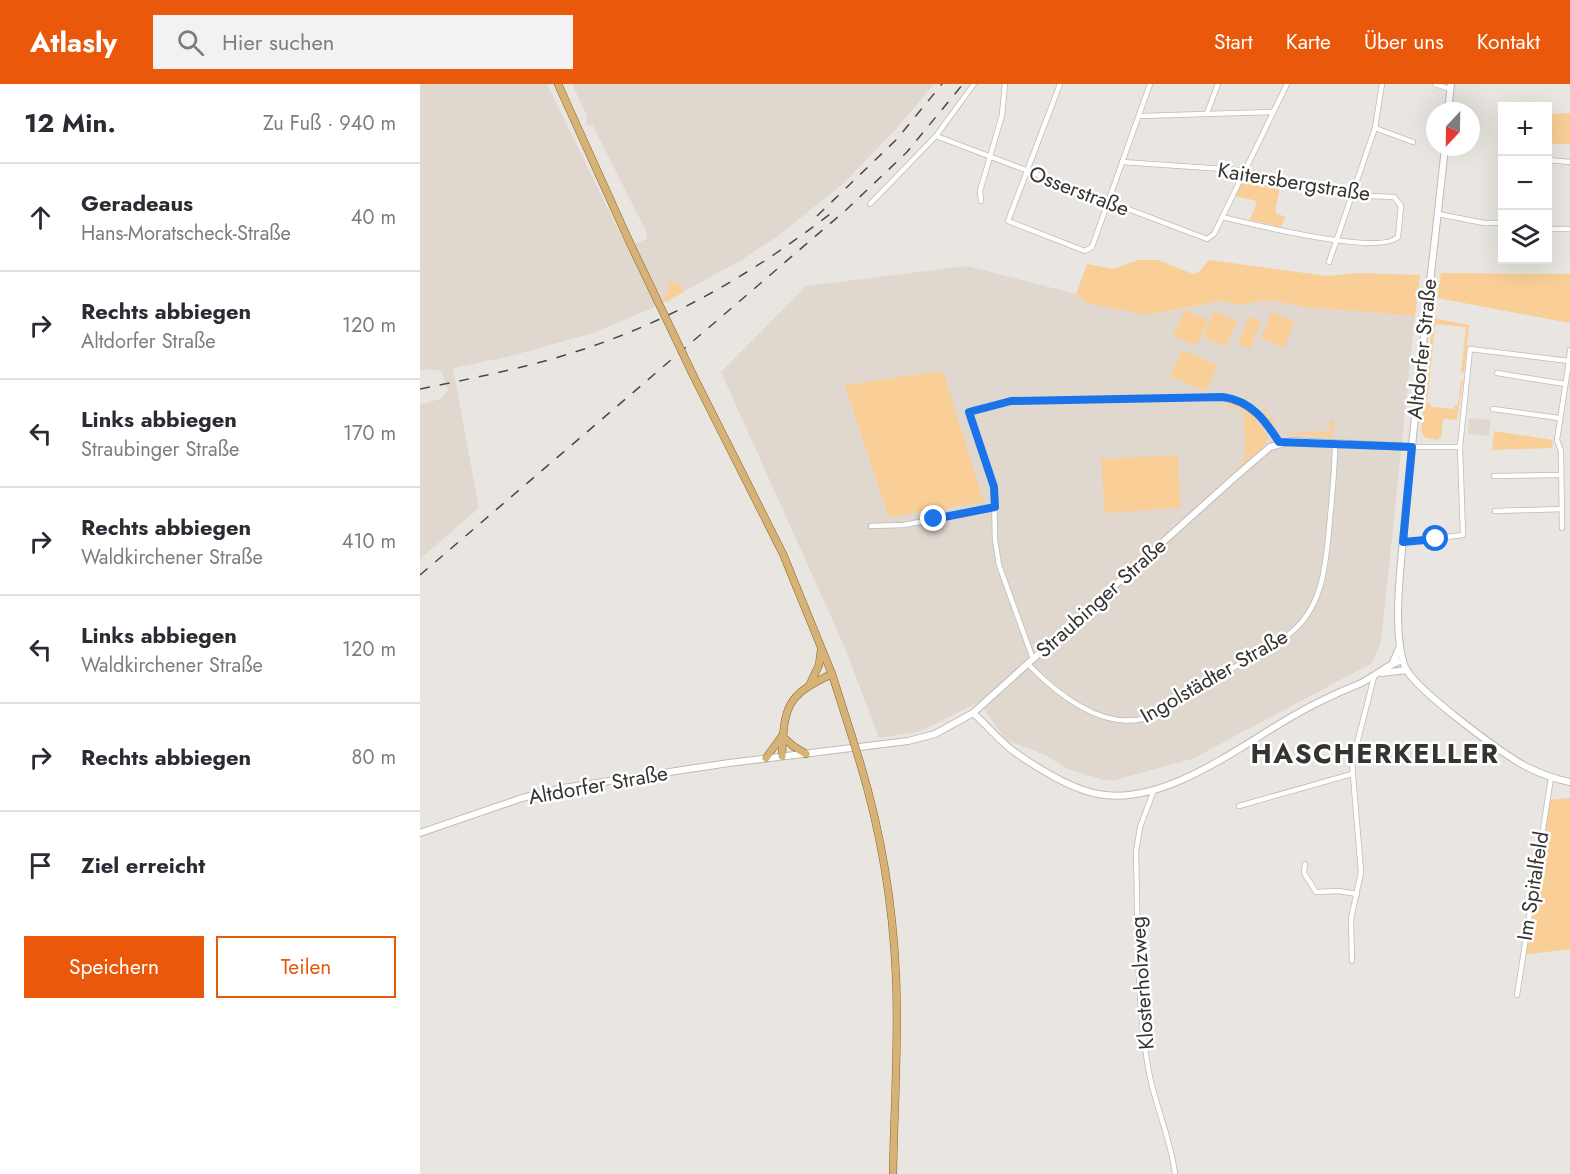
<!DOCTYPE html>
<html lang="de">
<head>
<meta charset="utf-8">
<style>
  body { margin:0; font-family:Jost,sans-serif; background:#f2f2f3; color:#2b2b33 }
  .controls { position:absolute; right:18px; top:18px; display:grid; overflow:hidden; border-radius:0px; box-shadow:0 6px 24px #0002 }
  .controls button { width:54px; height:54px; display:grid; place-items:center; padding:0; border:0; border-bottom:2px solid #e1e1e2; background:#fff; color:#2b2b33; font:30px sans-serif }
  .compass { position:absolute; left:1006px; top:18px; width:54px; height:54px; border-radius:50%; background:#fff; box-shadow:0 6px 24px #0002; rotate:202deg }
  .stop { position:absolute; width:18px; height:18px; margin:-14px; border:4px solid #1a73e8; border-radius:50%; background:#fff }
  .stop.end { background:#1a73e8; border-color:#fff; box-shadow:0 2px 6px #0008 }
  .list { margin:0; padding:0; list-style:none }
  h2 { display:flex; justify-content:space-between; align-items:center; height:78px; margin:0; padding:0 24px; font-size:26px }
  h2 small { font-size:20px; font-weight:400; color:#7c7c81 }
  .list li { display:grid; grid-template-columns:39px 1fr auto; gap:18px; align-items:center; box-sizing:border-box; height:108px; padding:0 24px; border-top:2px solid #e1e1e2 }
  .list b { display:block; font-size:22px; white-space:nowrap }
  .list p { margin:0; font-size:20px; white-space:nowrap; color:#7c7c81 }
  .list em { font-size:20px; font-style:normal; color:#7c7c81 }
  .actions { display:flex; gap:12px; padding:18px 24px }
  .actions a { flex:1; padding:14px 0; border:2px solid #ea580c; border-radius:0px; text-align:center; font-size:21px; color:#ea580c }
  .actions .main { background:#ea580c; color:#fff }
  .icon { flex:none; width:33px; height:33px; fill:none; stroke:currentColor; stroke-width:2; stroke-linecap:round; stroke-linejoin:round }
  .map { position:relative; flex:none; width:1150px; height:1090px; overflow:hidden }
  header { display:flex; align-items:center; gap:36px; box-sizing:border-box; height:84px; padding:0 30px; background:#ea580c; color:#fff }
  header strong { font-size:28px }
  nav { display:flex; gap:33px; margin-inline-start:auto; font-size:21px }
  .search { width:420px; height:54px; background:#f2f2f3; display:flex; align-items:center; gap:15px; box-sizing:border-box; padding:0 21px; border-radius:0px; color:#7c7c81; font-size:22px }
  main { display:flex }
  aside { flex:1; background:#fff }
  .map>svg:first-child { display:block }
  .built { fill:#e0d8ce }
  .green { fill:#f9ce97 }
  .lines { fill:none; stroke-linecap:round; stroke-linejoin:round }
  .minor-casing { stroke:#bfbbb7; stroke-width:6 }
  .secondary-casing { stroke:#bfbbb7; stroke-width:8 }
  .primary-casing { stroke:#8c6524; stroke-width:8 }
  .minor { stroke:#fff; stroke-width:4.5 }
  .secondary { stroke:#fff; stroke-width:6 }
  .primary { stroke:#d6b277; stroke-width:7 }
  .rail { stroke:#494846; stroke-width:1.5; stroke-dasharray:10 10; stroke-linecap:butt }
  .primary-bridge-casing { stroke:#8c6524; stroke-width:8; stroke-linecap:butt }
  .primary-bridge { stroke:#d6b277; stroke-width:7 }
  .route { stroke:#1a73e8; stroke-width:8 }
  .labels { text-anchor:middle; stroke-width:5; stroke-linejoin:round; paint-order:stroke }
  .street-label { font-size:21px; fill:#353432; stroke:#fff }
  .district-label { font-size:27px; font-weight:bold; letter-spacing:1.5px; fill:#353432; stroke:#fff }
</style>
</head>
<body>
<header>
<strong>Atlasly</strong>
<div class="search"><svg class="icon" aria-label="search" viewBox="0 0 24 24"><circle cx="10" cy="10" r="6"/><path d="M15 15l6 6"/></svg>Hier suchen</div>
<nav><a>Start</a><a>Karte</a><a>Über uns</a><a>Kontakt</a></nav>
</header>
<main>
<aside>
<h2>12 Min.<small>Zu Fuß · 940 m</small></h2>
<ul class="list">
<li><svg class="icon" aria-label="ahead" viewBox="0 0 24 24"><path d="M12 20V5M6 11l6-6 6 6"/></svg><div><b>Geradeaus</b><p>Hans-Moratscheck-Straße</p></div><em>40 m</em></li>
<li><svg class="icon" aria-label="right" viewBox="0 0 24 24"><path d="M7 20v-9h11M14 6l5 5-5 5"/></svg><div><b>Rechts abbiegen</b><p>Altdorfer Straße</p></div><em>120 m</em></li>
<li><svg class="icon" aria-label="left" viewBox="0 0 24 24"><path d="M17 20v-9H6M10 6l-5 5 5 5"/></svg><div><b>Links abbiegen</b><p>Straubinger Straße</p></div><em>170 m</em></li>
<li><svg class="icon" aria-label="right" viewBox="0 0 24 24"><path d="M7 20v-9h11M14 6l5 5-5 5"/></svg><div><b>Rechts abbiegen</b><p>Waldkirchener Straße</p></div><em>410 m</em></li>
<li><svg class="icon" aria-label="left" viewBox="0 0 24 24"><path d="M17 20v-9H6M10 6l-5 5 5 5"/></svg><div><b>Links abbiegen</b><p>Waldkirchener Straße</p></div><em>120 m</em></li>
<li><svg class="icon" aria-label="right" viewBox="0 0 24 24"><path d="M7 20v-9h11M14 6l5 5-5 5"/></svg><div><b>Rechts abbiegen</b></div><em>80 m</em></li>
<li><svg class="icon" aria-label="arrive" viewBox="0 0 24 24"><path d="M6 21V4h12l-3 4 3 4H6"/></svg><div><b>Ziel erreicht</b></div></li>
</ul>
<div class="actions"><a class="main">Speichern</a><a>Teilen</a></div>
</aside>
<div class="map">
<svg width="1150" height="1090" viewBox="0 0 1150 1090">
  <rect width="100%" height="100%" fill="#e9e6e1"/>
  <g class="built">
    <path d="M 0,0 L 127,0 L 207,164 L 226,155 L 227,149 L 173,42 L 165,41 L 167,32 L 152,0 L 514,0 L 476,45 L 424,99 L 358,152 L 320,177 L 235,223 L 173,249 L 87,273 L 33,284 L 59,424 L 0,475 L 0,320 L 21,315 L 28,305 L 21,287 L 9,285 L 0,287 Z"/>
    <path d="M 547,182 L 656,210 L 667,219 L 739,229 L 801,217 L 819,221 L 848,216 L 892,224 L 995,232 L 961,559 L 952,579 L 772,675 L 695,696 L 683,696 L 645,684 L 626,671 L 586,656 L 559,618 L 499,648 L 459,654 L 425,564 L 301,288 L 386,202 Z"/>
    <path d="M 1049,334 L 1071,336 L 1069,352 L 1048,350 Z"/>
  </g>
  <g class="green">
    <path d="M 1150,29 L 1150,60 L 1128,60 L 1128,30 Z"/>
    <path d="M 828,94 L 860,101 L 855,129 L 866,133 L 861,143 L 830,136 L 837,117 L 815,112 L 823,97 Z"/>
    <path d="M 718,176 L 738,176 L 773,190 L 779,188 L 789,176 L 907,192 L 939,189 L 1000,191 L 995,232 L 892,224 L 848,216 L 819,221 L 801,217 L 727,231 L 667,219 L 656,210 L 667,180 L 694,185 Z"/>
    <path d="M 1021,189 L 1150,190 L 1150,239 L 1017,214 Z"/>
    <path d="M 250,198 L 257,198 L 264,208 L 246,218 L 243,211 L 247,210 Z"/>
    <path d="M 765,226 L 788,236 L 776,262 L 753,252 Z"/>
    <path d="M 794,227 L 817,237 L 806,263 L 783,253 Z"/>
    <path d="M 852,228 L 875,238 L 864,264 L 841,254 Z"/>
    <path d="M 829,233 L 841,238 L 830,265 L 818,259 Z"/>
    <path d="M 1013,234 L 1049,241 L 1044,289 L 1041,288 L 1046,243 L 1015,240 L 1007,319 L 1011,320 L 1011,323 L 1034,325 L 1034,321 L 1038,321 L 1041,296 L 1043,297 L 1037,336 L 1023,335 L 1021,354 L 1016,356 L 1005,354 L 1001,347 Z"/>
    <path d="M 762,266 L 797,281 L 786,307 L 750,292 Z"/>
    <path d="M 523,287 L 564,418 L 469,433 L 425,301 Z"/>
    <path d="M 809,318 L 830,328 L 848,353 L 844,362 L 815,387 L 812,385 L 815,386 L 822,379 L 820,376 L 825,376 L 824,327 L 819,327 L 819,323 L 808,324 Z"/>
    <path d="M 844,323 L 848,326 L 845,328 L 848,335 L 852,333 L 856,343 L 864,349 L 910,347 L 909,337 L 914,336 L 913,353 L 870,350 L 861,348 L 843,329 Z"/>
    <path d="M 1074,347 L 1133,356 L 1132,364 L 1072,366 Z"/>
    <path d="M 758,371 L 760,424 L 685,429 L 681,375 Z"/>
    <path d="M 1150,714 L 1150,865 L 1102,871 L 1127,716 Z"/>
  </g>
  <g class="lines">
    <g class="minor-casing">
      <g id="minor">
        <path d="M 640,0 L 588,137 L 665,167 L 672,163 L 730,0"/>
        <path d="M 1015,0 L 1030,5"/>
        <path d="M 787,29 L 798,0"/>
        <path d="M 720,32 L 852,28"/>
        <path d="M 955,44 L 993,58"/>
        <path d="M 516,52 L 787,155 L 794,150 L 867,0"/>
        <path d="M 1128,76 L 1150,78"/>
        <path d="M 702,78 L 818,86 L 925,111 L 974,113 L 981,122 L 978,153 C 959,172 831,140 802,133"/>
        <path d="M 561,117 L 560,107 L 582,31 L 585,0"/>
        <path d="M 450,120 L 516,52 L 554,0"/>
        <path d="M 1018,130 L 1064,139 L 1082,139"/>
        <path d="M 1129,145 L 1150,145"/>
        <path d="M 909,178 L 955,44 L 962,0"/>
        <path d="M 1077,289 L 1145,300"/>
        <path d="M 1073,325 L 1139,334"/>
        <path d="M 992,363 L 1040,363"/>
        <path d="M 1074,392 L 1141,391"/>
        <path d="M 1075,427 L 1142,425"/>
        <path d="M 451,442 L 484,441 L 575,423"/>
        <path d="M 1142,444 L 1141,367 L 1137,356 L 1149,277"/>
        <path d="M 983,458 L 1043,451 L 1040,363 L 1050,265 L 1149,277 L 1150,266"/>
        <path d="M 613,575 L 579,481 L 575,456 L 574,403 L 549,328 L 591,317 L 803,313 C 831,318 845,336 859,359"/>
        <path d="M 608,580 C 640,613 688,651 735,631 L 868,551 C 908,521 906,469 911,424 C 913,402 915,381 915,359"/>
        <path d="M 734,706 L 720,743 L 716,768 C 718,839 716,913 728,983 C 734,1020 751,1054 755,1090"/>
        <path d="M 819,722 L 932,690"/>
        <path d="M 885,780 L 884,789 L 896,808 L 919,807 L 937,810"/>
        <path d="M 932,877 L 931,835 L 941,788 L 932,679 L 954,593"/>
        <path d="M 1097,911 L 1131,694"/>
      </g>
    </g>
    <g class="secondary-casing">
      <g id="secondary">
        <path d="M 1028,27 L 1031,0"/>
        <path d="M 1025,63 C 1012,187 996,310 985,434 C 982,473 971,546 985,583 C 994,605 1084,671 1107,683 C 1121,690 1135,695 1150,698"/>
        <path d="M 973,578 L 980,562"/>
        <path d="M 961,589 L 987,586"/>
        <path d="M 553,629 C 568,642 580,658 596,669 C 619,685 651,705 678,710 C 743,723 820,662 873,632 C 895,619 917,609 939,600 C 955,593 967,580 983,576"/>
        <path d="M 0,749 L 102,714 L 143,704 L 309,679 L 488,657 L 515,650 L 553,629 L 814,394 L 850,363 L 871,357 L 992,363"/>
      </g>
    </g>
    <g class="primary-casing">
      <g id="primary">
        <path d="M 138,0 L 209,157"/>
        <path d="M 274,293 L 363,470 L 412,590 L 433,656"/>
        <path d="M 390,600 L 399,581 L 401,566"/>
        <path d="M 362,652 L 373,662 L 386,670"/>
        <path d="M 362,672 C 364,623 366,611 412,590"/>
        <path d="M 438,672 C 460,743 473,819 476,893 C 479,958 474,1025 473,1090"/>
        <path d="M 346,674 L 362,652"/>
      </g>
    </g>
    <use href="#minor" class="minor"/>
    <use href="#secondary" class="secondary"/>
    <use href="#primary" class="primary"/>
    <g class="rail">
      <path d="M 397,132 L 477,55 L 522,0"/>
      <path d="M 0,305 C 48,295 96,286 142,272 C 240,243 329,193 410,130"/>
      <path d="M 0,491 L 426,126 L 487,68 L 543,0"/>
    </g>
    <g class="primary-bridge-casing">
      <g id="primary-bridge">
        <path d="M 209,157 L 274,293"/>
        <path d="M 433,656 L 438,672"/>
      </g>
    </g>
    <use href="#primary-bridge" class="primary-bridge"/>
  </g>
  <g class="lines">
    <path class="route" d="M 514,435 L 575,423 L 574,403 L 549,328 L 591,317 L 803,313 C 831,317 845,336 859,358 L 992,363 L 983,458 L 1016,455"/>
  </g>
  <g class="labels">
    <g class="street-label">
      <text transform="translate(874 98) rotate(9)" y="7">Kaitersbergstraße</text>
      <text transform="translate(659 107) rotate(21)" y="7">Osserstraße</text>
      <text transform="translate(1002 265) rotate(-84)" y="7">Altdorfer Straße</text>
      <text transform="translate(681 514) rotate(-42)" y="7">Straubinger Straße</text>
      <text transform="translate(794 592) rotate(-30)" y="7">Ingolstädter Straße</text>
      <text transform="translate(178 701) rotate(-10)" y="7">Altdorfer Straße</text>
      <text transform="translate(1113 802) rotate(-81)" y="7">Im Spitalfeld</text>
      <text transform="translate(722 899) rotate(-94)" y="7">Klosterholzweg</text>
    </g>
    <g class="district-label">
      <text x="955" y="679">HASCHERKELLER</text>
    </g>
  </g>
</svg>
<div class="controls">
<button>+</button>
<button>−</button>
<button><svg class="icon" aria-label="layers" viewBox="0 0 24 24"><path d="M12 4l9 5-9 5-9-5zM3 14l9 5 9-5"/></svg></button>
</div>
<svg class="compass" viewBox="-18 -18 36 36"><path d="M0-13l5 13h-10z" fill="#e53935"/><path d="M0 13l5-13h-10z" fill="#7c7c81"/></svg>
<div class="stop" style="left:1016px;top:455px"></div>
<div class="stop end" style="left:514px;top:435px"></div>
</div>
</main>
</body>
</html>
